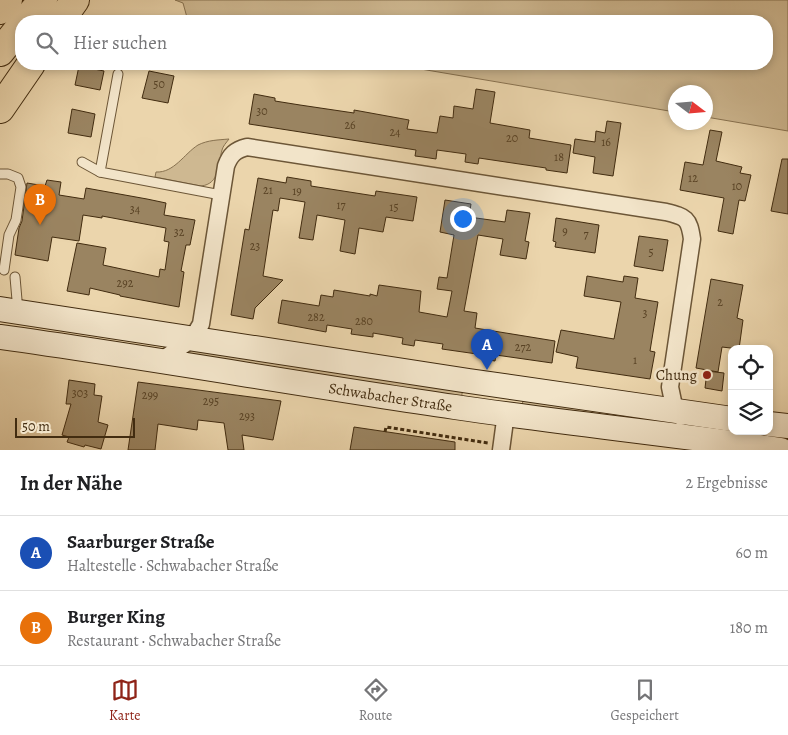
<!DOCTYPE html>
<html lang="de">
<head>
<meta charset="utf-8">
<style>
  body { margin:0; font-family:Alegreya,serif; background:#f6f6f6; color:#202124 }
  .controls { position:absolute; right:15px; bottom:15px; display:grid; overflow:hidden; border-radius:10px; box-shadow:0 2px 8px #0003 }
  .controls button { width:45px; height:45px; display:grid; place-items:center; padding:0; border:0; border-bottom:1px solid #e0e0e0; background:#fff; color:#202124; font:25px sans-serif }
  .compass { position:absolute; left:668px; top:85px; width:45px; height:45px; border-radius:50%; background:#fff; box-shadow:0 2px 8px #0003; rotate:106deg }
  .scale { position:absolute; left:15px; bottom:12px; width:120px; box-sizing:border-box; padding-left:5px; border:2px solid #422c10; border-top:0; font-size:14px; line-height:18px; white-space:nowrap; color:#422c10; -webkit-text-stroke:4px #f2e4c9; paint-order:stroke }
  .you { position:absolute; left:462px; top:218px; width:18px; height:18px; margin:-12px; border:4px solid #fff; border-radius:50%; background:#1a73e8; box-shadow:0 0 0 8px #1a73e833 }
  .badge { display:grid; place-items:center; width:32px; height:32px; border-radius:50%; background:#8f2418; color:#fff; font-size:16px; font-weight:700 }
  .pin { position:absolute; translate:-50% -41px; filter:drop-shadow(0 1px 2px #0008) }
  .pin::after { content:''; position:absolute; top:26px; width:18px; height:15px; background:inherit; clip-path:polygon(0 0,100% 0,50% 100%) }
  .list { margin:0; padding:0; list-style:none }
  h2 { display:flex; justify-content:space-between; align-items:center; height:65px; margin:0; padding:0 20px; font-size:21px }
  h2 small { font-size:16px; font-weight:400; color:#757577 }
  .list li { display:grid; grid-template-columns:32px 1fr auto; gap:15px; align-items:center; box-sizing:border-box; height:75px; padding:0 20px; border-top:1px solid #e0e0e0 }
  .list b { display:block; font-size:19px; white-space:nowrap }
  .list p { margin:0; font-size:16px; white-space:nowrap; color:#757577 }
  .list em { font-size:16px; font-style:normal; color:#757577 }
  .icon { flex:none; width:28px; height:28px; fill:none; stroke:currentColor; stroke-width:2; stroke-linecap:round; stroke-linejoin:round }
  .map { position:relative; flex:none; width:788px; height:450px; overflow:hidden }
  .search { position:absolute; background:#fff; box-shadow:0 2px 8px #0003; left:15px; right:15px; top:15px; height:55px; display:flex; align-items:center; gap:12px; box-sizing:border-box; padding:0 18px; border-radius:20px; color:#757577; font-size:19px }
  .sheet { height:215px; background:#fff }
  nav { display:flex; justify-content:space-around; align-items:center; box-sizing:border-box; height:70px; border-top:1px solid #e0e0e0; background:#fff; font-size:14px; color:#757577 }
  nav a { display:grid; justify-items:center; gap:2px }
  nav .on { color:#8f2418 }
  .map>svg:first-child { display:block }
  .green { fill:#ceb891; stroke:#887250 }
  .building { fill:#9a8461; stroke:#422c10 }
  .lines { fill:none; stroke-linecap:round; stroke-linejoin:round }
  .lane-casing { stroke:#6c5637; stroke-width:11 }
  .street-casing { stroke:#6c5637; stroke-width:19 }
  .secondary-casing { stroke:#422c10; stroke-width:26 }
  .highway-casing { stroke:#422c10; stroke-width:30 }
  .path { stroke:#422c10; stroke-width:3; stroke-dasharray:4 2.5; stroke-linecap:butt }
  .lane { stroke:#f2e4c9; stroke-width:9 }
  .street { stroke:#f2e4c9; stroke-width:16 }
  .secondary { stroke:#f2e4c9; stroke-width:24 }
  .highway { stroke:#ebd5ac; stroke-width:28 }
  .poi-dot { fill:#8f2418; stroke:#f2e4c9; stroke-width:2 }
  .labels { text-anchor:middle; stroke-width:5; stroke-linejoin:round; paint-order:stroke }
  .number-label { font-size:12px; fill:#584224 }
  .poi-label { font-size:15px; fill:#422c10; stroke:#f2e4c9; text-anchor:end }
  .street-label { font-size:15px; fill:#422c10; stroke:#f2e4c9 }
</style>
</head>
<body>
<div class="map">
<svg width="788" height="450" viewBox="0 0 788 450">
  <rect width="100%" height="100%" fill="#ebd5ac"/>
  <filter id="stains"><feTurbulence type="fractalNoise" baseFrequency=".004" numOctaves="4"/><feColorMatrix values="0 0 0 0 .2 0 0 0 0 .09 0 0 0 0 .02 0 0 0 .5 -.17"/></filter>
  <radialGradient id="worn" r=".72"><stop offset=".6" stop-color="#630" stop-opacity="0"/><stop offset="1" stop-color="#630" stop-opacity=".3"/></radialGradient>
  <g class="green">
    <path d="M 175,0 L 788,0 L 788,131 L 706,117 L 706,92 L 676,92 L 675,112 L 391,64 L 767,64 L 767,21 L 188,21 L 183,3 Z"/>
    <path d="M 229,139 C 226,143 223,146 222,150 C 218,164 220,184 201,186 L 155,177 L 156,172 C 174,173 184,154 198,145 C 208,140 218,140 229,139 Z"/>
    <path d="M 192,349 L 463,389 L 461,399 L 180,355 Z"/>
    <path d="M 523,399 L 676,421 L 675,426 L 522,408 Z"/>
  </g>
  <g class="building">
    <path d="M 79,66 L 104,71 L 100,90 L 75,85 Z"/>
    <path d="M 149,71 L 174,76 L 168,103 L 142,98 Z"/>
    <path d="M 476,89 L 495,92 L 490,123 L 530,130 L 529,138 L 571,145 L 567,173 L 546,170 L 546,168 L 479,158 L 478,164 L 465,162 L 466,154 L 437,150 L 436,159 L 423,157 L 415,156 L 416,150 L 249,124 L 254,94 L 275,98 L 275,101 L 300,105 L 354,113 L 354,110 L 409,120 L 407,129 L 437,133 L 440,116 L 453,118 L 454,106 L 473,109 Z"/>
    <path d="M 72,109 L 95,114 L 91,137 L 68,133 Z"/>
    <path d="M 607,121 L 621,123 L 613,176 L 593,173 L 595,157 L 573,153 L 575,139 L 595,142 L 596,131 L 605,133 Z"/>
    <path d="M 710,130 L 722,132 L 716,161 L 742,167 L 740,173 L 751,175 L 745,201 L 739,200 L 733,234 L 718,231 L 724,198 L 680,190 L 685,162 L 703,165 Z"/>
    <path d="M 782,159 L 788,159 L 788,214 L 771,211 Z"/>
    <path d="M 287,177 L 311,181 L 311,186 L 375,196 L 376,191 L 417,197 L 413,221 L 386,217 L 383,232 L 359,228 L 355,254 L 340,251 L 345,220 L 317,215 L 313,240 L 299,238 L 305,202 L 280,198 L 278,211 L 273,210 L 263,276 L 283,280 L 255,308 L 253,319 L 231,315 L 245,229 L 249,230 L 258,178 L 286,183 Z"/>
    <path d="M 47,180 L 61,182 L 59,195 L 84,199 L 86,188 L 147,199 L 166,203 L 164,215 L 195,220 L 190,245 L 186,245 L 181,271 L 184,272 L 179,307 L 120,296 L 120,295 L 90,288 L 89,295 L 67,291 L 77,243 L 106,248 L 103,265 L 159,277 L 160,269 L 165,270 L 169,242 L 164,241 L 166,228 L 102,216 L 102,218 L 83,215 L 79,241 L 52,237 L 48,261 L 15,255 L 19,228 L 22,221 L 27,183 L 45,186 Z"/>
    <path d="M 445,200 L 471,204 L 469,217 L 505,222 L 507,210 L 530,213 L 525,241 L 529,242 L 526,259 L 500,255 L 503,239 L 478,235 L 464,311 L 477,313 L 475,328 L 555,341 L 552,363 L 496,355 L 495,361 L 483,359 L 484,355 L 442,349 L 443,344 L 415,340 L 414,346 L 402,344 L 403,338 L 373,333 L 373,337 L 351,334 L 352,329 L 327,325 L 326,332 L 278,323 L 282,300 L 319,306 L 321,295 L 333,297 L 334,290 L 370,296 L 370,294 L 377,296 L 379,285 L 421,291 L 419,312 L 447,317 L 452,291 L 437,289 L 439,277 L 447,278 L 454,235 L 440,232 Z"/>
    <path d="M 556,218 L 599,225 L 595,253 L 555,247 L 556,242 L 553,241 Z"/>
    <path d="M 639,236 L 668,240 L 663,271 L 634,266 Z"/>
    <path d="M 587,276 L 623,282 L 624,276 L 638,278 L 635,298 L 658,302 L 650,351 L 655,352 L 650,379 L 576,368 L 578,357 L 556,352 L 561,330 L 614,339 L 621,302 L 584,296 Z"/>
    <path d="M 711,279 L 743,285 L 737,318 L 743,320 L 739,349 L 722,347 L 718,372 L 696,368 Z"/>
    <path d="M 707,371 L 724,373 L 722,391 L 705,388 Z"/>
    <path d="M 69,380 L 95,384 L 94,395 L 102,396 L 98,422 L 108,425 L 101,449 L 85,445 L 84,447 L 67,442 L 69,437 L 62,435 L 71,404 L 66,404 Z"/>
    <path d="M 138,382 L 281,401 L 273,440 L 242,435 L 244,450 L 228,450 L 224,423 L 198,420 L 197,430 L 158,424 L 155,450 L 128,450 Z"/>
    <path d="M 354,427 L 455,442 L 455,450 L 350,450 Z"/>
  </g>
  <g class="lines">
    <g class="lane-casing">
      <g id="lane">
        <path d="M 118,74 L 100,172 L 221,195"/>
        <path d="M 82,162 L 100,172"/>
        <path d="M 0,174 L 8,174 L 18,178 L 21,187 L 16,220 L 9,235 L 4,270"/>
        <path d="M 15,277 L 17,300 L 16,312"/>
      </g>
    </g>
    <g class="street-casing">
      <g id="street">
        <path d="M 162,360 L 192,339 L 201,324 L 226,166 C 230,155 235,150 247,147 L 666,212 C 686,217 689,218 692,239 L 670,387 L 675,411 L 681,417"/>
        <path d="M 501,450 L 506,413"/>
      </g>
    </g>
    <g class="secondary-casing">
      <g id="secondary">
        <path d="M 0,309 L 469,381 L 732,419"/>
        <path id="s1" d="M 0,337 C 152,358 303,385 455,407 C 563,423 673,434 781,450"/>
        <path d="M 769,424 L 788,426"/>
      </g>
    </g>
    <g class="highway-casing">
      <g id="highway">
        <path d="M 0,10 L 8,0"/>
        <path d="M 25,21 L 43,0"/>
        <path d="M 60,21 L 75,0"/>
        <path d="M 0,52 L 21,26"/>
        <path d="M 0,109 L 31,64"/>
      </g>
    </g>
    <path class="path" d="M 385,432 L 386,427 L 488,443"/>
    <use href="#lane" class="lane"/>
    <use href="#street" class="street"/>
    <use href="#secondary" class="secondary"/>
    <use href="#highway" class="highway"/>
  </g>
  <circle class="poi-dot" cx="707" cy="375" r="5"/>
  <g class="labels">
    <g class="number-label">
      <text x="159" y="88">50</text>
      <text x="262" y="115">30</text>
      <text x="350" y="129">26</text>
      <text x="395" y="136">24</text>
      <text x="512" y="142">20</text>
      <text x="606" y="146">16</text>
      <text x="559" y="161">18</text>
      <text x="693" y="182">12</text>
      <text x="737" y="190">10</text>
      <text x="268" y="194">21</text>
      <text x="297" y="195">19</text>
      <text x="341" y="209">17</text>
      <text x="394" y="211">15</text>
      <text x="135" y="213">34</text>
      <text x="565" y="235">9</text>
      <text x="179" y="236">32</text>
      <text x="586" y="238">7</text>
      <text x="255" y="250">23</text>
      <text x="651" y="256">5</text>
      <text x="125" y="287">292</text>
      <text x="720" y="306">2</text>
      <text x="645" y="317">3</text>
      <text x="316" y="321">282</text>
      <text x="364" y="325">280</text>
      <text x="523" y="351">272</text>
      <text x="635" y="364">1</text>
      <text x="80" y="397">303</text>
      <text x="150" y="399">299</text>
      <text x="211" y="405">295</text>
      <text x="247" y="420">293</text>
    </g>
    <g class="poi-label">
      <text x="697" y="380">Chung</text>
    </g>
    <g class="street-label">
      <text dy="5" stroke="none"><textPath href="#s1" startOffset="395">Schwabacher Straße</textPath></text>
    </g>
  </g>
  <rect width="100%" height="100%" filter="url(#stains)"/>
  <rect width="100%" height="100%" fill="url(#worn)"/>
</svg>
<div class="controls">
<button><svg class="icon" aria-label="locate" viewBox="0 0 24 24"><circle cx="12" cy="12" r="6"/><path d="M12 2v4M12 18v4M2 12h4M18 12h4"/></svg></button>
<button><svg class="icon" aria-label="layers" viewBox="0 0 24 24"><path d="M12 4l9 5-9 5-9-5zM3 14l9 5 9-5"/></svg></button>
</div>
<svg class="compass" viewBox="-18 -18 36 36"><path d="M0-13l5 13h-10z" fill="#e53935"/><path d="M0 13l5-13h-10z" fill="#757577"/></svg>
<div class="scale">50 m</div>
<div class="you"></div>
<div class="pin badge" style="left:487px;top:370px;background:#1a4fb4">A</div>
<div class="pin badge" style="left:40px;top:225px;background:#e8710a">B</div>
<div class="search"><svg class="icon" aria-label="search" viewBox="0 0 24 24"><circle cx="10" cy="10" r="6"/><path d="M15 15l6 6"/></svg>Hier suchen</div>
</div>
<section class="sheet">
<h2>In der Nähe<small>2 Ergebnisse</small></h2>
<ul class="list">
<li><span class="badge" style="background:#1a4fb4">A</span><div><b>Saarburger Straße</b><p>Haltestelle · Schwabacher Straße</p></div><em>60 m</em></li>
<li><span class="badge" style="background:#e8710a">B</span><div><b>Burger King</b><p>Restaurant · Schwabacher Straße</p></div><em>180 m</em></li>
</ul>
</section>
<nav>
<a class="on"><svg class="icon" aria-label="map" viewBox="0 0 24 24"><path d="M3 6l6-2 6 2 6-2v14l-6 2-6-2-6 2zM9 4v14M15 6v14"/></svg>Karte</a>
<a><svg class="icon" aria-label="directions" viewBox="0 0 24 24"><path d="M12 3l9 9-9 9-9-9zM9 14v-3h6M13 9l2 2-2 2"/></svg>Route</a>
<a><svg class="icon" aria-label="saved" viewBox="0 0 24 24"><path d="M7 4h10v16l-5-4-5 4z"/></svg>Gespeichert</a>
</nav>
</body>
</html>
